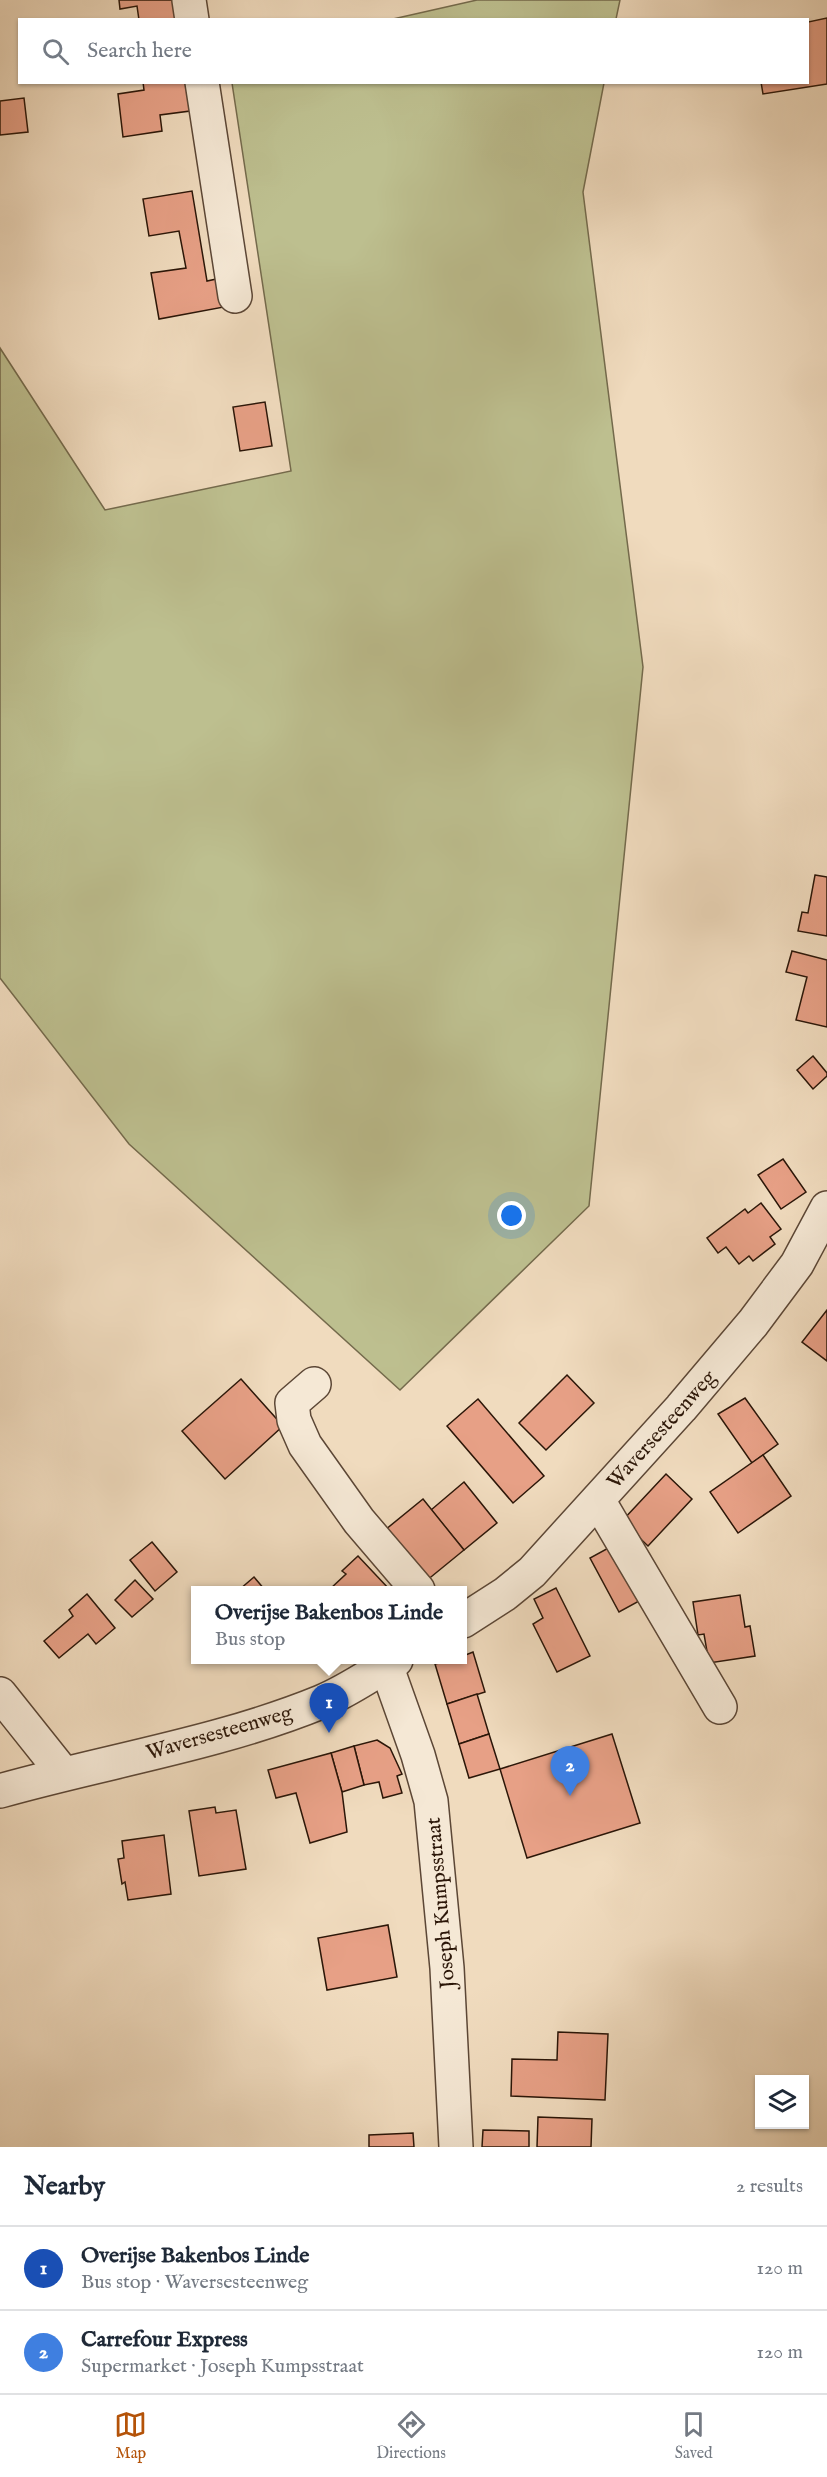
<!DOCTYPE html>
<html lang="en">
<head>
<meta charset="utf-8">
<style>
  body { margin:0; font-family:"IM FELL English",serif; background:#f6f6f7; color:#1f2937 }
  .controls { position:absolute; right:18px; bottom:18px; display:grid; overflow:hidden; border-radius:0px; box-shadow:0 2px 4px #0004 }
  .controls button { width:54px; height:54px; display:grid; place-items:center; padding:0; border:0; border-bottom:2px solid #e0e1e3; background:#fff; color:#1f2937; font:30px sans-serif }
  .you { position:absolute; left:512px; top:1216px; width:21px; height:21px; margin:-15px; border:4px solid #fff; border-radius:50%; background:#1a73e8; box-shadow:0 0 0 9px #1a73e833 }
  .badge { display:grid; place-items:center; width:39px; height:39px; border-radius:50%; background:#b45309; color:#fff; font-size:20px; font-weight:700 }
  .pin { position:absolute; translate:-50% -50px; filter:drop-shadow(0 2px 3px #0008) }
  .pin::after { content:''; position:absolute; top:32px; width:21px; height:18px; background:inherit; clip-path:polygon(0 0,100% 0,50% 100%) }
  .popup { position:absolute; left:191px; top:1586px; width:276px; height:78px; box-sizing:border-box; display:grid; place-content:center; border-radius:0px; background:#fff; filter:drop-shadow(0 2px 4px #0005); font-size:20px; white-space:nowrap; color:#747a83 }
  .popup b { font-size:22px; color:#1f2937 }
  .popup::after { content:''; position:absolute; left:50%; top:100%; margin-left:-12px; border:12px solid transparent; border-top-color:#fff }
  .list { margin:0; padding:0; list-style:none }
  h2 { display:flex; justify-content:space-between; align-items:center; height:78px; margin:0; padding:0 24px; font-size:26px }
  h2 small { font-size:20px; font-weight:400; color:#747a83 }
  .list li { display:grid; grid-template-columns:39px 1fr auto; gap:18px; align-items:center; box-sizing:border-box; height:84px; padding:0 24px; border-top:2px solid #e0e1e3 }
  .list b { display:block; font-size:22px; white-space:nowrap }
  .list p { margin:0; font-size:20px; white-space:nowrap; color:#747a83 }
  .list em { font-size:20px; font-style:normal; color:#747a83 }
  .icon { flex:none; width:33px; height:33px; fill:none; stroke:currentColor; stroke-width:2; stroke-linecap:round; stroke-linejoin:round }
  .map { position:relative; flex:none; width:827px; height:2147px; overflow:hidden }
  .search { position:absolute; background:#fff; box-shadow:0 2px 4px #0004; left:18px; right:18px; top:18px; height:66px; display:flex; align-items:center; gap:15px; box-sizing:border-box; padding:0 21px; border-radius:0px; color:#747a83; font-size:22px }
  .sheet { height:246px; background:#fff }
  nav { display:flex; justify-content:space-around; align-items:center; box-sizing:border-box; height:84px; border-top:2px solid #e0e1e3; background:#fff; font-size:16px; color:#747a83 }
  nav a { display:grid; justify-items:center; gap:3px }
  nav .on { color:#b45309 }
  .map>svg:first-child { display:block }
  .green { fill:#bdbf8f; stroke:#746a4c; stroke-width:1.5 }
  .building { fill:#e7a086; stroke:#2b1608; stroke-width:1.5 }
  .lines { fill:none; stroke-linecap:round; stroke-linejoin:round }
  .minor-casing { stroke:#5c4736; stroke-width:36 }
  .minor { stroke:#f5e8d5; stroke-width:33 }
  .labels { text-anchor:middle; stroke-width:6; stroke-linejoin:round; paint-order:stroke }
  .street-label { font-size:21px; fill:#2b1608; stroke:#f5e8d5 }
</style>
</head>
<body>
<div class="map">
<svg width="827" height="2147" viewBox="0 0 827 2147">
  <rect width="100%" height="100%" fill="#f0dbbe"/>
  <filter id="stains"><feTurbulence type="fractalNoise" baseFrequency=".00333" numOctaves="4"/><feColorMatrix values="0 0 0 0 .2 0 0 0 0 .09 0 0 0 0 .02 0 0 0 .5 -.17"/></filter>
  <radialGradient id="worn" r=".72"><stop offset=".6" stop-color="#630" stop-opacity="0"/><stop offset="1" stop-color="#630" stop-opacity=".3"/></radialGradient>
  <g class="green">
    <path d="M 477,0 L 620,0 L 616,19 L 393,19 Z"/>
    <path d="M 232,83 L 604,83 L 583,192 L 643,667 L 589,1206 L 400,1390 L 129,1144 L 0,978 L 0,348 L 105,510 L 291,471 Z"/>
  </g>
  <g class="building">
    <path d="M 119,0 L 173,0 L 176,20 L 139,20 L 137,6 L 120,9 Z"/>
    <path d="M 827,18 L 827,84 L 763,94 L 761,82 L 808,82 L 808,22 Z"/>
    <path d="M 143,82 L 186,82 L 190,111 L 160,115 L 162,131 L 123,137 L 118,94 L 144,90 Z"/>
    <path d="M 24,98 L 28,132 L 0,135 L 0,101 Z"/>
    <path d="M 192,191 L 207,281 L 221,278 L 224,307 L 159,319 L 151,273 L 186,268 L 179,231 L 149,236 L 143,199 Z"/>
    <path d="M 265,402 L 272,446 L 240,451 L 233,407 Z"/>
    <path d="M 815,875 L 827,877 L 827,936 L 798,931 L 802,912 L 808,913 Z"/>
    <path d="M 792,951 L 827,960 L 827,1027 L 796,1020 L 807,977 L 786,972 Z"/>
    <path d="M 813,1056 L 827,1073 L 827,1076 L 813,1089 L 797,1070 Z"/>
    <path d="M 783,1159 L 806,1192 L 781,1209 L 758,1175 Z"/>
    <path d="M 761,1203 L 781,1229 L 770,1237 L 775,1244 L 753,1261 L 749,1256 L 739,1264 L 726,1247 L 718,1253 L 707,1238 L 745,1209 L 748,1213 Z"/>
    <path d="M 827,1310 L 827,1361 L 802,1342 Z"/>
    <path d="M 567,1375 L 594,1403 L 546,1450 L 519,1423 Z"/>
    <path d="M 241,1379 L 283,1426 L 225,1479 L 182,1431 Z"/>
    <path d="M 745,1398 L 778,1444 L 752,1463 L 718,1414 Z"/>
    <path d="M 478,1399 L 544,1476 L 513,1503 L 447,1426 Z"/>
    <path d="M 763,1455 L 791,1496 L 738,1533 L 710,1492 Z"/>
    <path d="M 666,1474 L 692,1499 L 648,1546 L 622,1521 Z"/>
    <path d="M 464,1482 L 497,1523 L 464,1550 L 431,1510 Z"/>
    <path d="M 423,1499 L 464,1550 L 426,1581 L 385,1530 Z"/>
    <path d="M 152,1542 L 177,1572 L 155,1591 L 130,1560 Z"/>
    <path d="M 612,1546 L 641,1600 L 619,1612 L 590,1558 Z"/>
    <path d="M 358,1556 L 390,1590 L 329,1590 L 346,1574 L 342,1571 Z"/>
    <path d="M 254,1577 L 265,1590 L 239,1590 Z"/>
    <path d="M 135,1580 L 153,1599 L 132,1617 L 115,1600 Z"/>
    <path d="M 556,1588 L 590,1656 L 557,1672 L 533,1624 L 543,1618 L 534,1599 Z"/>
    <path d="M 87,1594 L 115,1628 L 96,1644 L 88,1634 L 59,1658 L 44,1641 L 73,1616 L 69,1610 Z"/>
    <path d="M 740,1595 L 745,1627 L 750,1626 L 755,1656 L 709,1663 L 704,1634 L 698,1635 L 693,1602 Z"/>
    <path d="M 473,1652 L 485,1692 L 447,1704 L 435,1664 L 450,1660 L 463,1660 L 463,1656 Z"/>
    <path d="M 477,1694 L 489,1734 L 459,1744 L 447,1704 Z"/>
    <path d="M 489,1734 L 500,1769 L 469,1778 L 459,1744 Z"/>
    <path d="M 612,1734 L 640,1823 L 527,1858 L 500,1769 Z"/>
    <path d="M 377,1740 L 390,1748 L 402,1774 L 397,1776 L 402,1793 L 383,1798 L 379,1782 L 364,1785 L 354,1746 Z"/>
    <path d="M 354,1746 L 364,1785 L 342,1792 L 331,1753 Z"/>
    <path d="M 331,1753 L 342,1792 L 347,1832 L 310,1843 L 296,1793 L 276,1798 L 268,1770 Z"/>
    <path d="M 215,1807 L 216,1813 L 236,1810 L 246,1869 L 199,1876 L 189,1811 Z"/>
    <path d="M 164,1835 L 171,1894 L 128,1900 L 125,1882 L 122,1884 L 118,1859 L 124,1858 L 122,1841 Z"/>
    <path d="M 388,1925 L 397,1977 L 327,1990 L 318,1938 Z"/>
    <path d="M 558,2032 L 608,2034 L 605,2100 L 511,2096 L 512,2059 L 557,2060 Z"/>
    <path d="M 538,2117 L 592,2119 L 591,2147 L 537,2147 Z"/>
    <path d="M 483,2130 L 529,2131 L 529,2147 L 482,2147 Z"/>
    <path d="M 413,2133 L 414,2147 L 369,2147 L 369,2135 Z"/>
  </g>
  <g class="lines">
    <g class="minor-casing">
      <g id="minor">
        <path d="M 189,0 L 192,20"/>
        <path d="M 202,82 L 235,296"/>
        <path d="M 314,1384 L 292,1403 L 294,1420 L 305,1445 L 359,1521 L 418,1590"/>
        <path d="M 598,1500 L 720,1707"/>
        <path d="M 463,1621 L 505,1594 L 532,1572 L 681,1408 L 753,1323 L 797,1264 L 827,1208"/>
        <path d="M 386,1665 L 418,1755 L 431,1801 L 447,1968 L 456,2147"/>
        <path d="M 0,1694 L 63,1773"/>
        <path d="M 0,1791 C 106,1761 218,1744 321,1702 C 348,1691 371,1674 396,1660"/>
      </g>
    </g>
    <use href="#minor" class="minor"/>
  </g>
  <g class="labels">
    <g class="street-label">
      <text transform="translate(661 1429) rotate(-48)" y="7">Waversesteenweg</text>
      <text transform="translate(219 1732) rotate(-16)" y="7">Waversesteenweg</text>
      <text transform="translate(440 1903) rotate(-95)" y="7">Joseph Kumpsstraat</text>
    </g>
  </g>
  <rect width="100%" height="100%" filter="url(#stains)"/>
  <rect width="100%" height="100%" fill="url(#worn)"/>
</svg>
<div class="controls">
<button><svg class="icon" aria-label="layers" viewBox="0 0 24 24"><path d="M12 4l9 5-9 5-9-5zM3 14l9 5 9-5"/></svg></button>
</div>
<div class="you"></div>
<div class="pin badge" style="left:329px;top:1733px;background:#1a4fb4">1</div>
<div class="popup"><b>Overijse Bakenbos Linde</b>Bus stop</div>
<div class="pin badge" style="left:570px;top:1796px;background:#3f7fe0">2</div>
<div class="search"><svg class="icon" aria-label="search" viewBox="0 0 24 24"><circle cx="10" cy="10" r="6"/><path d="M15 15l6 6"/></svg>Search here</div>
</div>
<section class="sheet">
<h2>Nearby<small>2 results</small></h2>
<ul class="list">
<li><span class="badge" style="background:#1a4fb4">1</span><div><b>Overijse Bakenbos Linde</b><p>Bus stop · Waversesteenweg</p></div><em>120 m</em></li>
<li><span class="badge" style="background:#3f7fe0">2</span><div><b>Carrefour Express</b><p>Supermarket · Joseph Kumpsstraat</p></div><em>120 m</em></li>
</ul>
</section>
<nav>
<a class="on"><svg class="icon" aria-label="map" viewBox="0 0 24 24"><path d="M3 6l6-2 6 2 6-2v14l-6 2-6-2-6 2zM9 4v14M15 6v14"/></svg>Map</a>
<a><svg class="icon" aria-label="directions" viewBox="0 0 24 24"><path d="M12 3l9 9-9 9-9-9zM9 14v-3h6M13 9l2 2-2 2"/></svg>Directions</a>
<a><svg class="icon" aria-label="saved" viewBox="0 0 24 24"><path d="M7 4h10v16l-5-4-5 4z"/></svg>Saved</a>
</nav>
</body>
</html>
